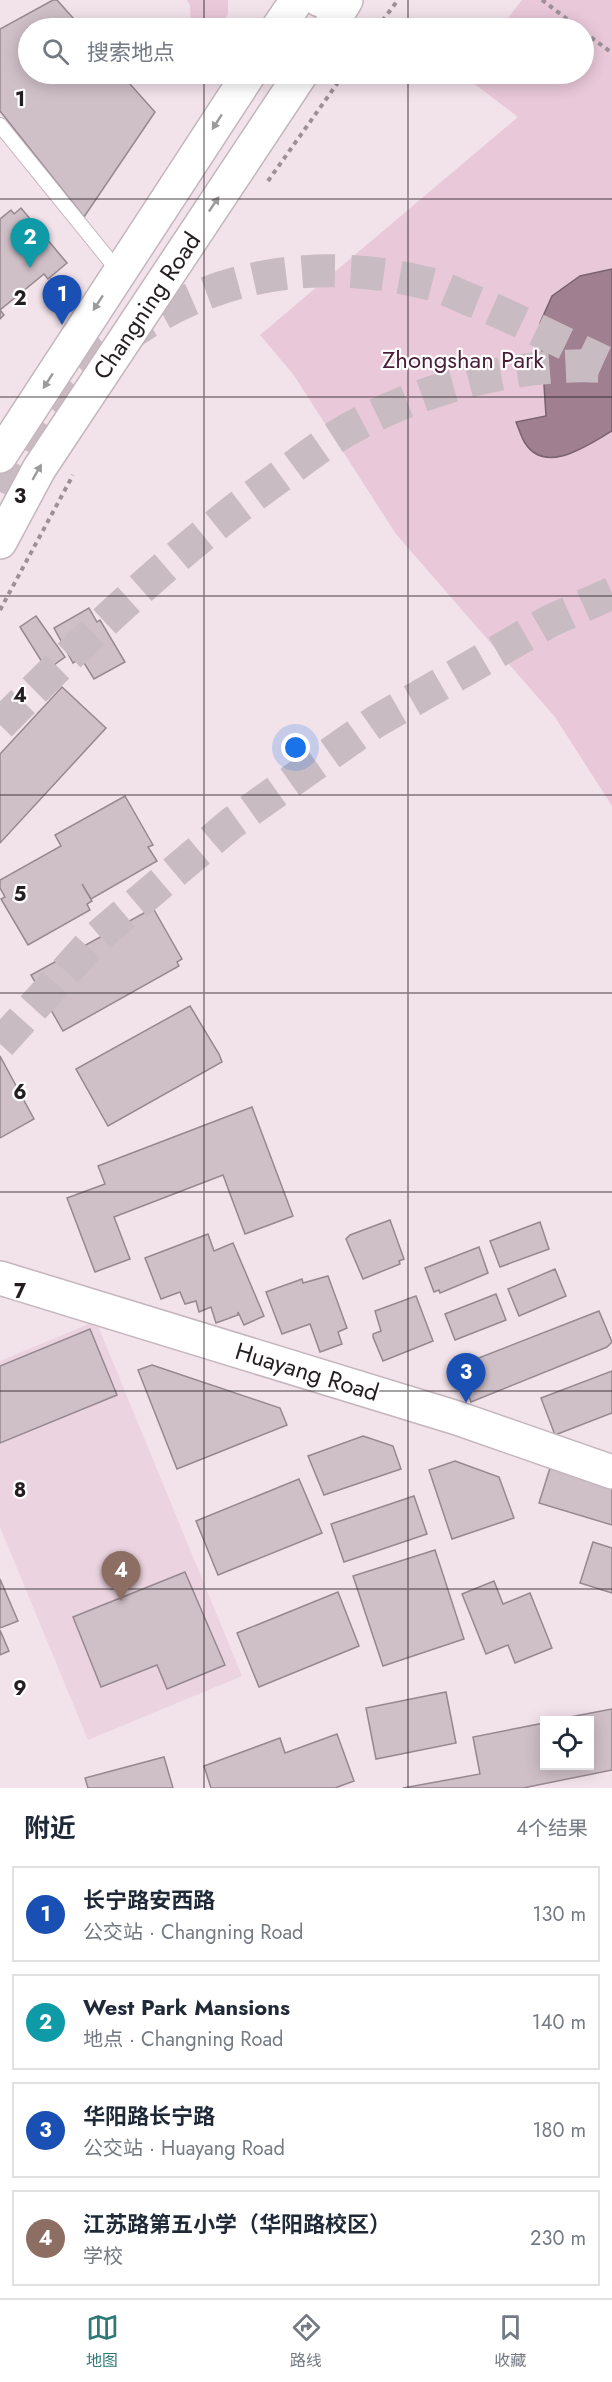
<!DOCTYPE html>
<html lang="zh">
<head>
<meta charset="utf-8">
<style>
  body { margin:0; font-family:Jost,"Noto Sans SC",sans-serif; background:#f6f6f7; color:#1f2937 }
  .controls { position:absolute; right:18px; bottom:18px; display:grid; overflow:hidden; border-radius:0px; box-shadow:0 3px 15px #0003 }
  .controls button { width:54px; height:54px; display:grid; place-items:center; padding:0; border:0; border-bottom:2px solid #e0e1e3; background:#fff; color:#1f2937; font:30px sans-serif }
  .you { position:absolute; left:296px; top:748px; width:21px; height:21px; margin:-15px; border:4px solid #fff; border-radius:50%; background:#1a73e8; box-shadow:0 0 0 9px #1a73e833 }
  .badge { display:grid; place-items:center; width:39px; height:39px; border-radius:50%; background:#2f7979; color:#fff; font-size:20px; font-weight:700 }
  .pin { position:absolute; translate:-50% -50px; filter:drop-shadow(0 2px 3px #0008) }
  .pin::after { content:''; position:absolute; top:32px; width:21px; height:18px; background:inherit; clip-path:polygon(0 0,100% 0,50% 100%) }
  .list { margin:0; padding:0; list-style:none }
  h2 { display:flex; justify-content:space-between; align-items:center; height:78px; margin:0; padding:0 24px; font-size:26px }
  h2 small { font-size:20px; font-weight:400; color:#747a83 }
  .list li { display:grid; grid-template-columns:39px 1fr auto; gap:18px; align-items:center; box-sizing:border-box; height:96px; margin:0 12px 12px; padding:0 12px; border:2px solid #e0e1e3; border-radius:0px }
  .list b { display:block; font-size:22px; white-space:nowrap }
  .list p { margin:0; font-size:20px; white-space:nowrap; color:#747a83 }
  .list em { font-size:20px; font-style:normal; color:#747a83 }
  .icon { flex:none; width:33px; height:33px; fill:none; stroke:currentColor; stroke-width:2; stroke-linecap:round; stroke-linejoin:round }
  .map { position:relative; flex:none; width:612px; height:1788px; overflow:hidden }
  .search { position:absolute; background:#fff; box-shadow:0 3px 15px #0003; left:18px; right:18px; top:18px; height:66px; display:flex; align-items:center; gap:15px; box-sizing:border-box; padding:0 21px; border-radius:33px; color:#747a83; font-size:22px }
  .sheet { height:510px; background:#fff }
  nav { display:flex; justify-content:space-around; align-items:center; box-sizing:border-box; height:84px; border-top:2px solid #e0e1e3; background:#fff; font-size:16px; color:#747a83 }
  nav a { display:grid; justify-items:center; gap:3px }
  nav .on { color:#2f7979 }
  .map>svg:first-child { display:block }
  .built { fill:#ebd4e0 }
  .green { fill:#e9c8d9 }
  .water { fill:#9f7f90; stroke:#7a626f; stroke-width:1.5 }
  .building { fill:#cfbfc7; stroke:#96888f; stroke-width:1.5 }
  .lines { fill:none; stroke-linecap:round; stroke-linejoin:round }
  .trunk-tunnel { stroke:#c9bbc2; stroke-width:33; stroke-dasharray:33 16; stroke-linecap:butt }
  .service-casing { stroke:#c5b6bd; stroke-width:16 }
  .tertiary-casing { stroke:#c5b6bd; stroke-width:36 }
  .secondary-casing { stroke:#c5b6bd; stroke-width:36 }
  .primary-casing { stroke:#c5b6bd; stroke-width:36 }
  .path { stroke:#9c9096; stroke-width:4; stroke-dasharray:4.5 4.5; stroke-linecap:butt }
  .service { stroke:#fff; stroke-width:14 }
  .tertiary { stroke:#fff; stroke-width:33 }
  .secondary { stroke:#fff; stroke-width:33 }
  .primary { stroke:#fff; stroke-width:33 }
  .oneway { fill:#9c9a9b }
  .grid { fill:none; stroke:#241e21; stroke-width:1.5; stroke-opacity:0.55 }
  .labels { text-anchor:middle; stroke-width:4.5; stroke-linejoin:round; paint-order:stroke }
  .street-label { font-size:24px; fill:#241e21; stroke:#fff }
  .park-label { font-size:24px; fill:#4a1e39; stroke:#fff }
  .grid-label { font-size:20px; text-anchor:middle; font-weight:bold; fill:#241e21; stroke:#fff; stroke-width:4.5; stroke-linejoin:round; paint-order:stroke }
</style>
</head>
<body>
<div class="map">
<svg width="612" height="1788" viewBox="0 0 612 1788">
  <rect width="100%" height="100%" fill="#f2e2ea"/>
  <path class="built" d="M 96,1321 L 242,1676 L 88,1740 L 0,1527 L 0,1361 Z"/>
  <g class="green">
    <path d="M 187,0 L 228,0 L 228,14 L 219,28 L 191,28 L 190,5 Z"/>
    <path d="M 522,0 L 612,0 L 612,806 L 555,717 L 396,534 L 293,374 L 260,335 L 518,117 L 463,75 L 464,74 L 584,74 L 584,28 L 500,28 Z"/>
  </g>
  <path class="water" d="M 612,269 L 612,431 C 589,444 546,476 525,443 C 521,437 519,429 516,422 L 546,416 L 540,323 L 552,296 L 580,276 Z"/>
  <g class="building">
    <path d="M 53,0 L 57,0 L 82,28 L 28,28 L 28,74 L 121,74 L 155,112 L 84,217 L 0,111 L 0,29 Z"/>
    <path d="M 21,208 L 67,263 L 48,279 L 44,274 L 0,310 L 4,315 L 0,319 L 0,219 L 11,210 L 14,214 Z"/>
    <path d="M 89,608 L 97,622 L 100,620 L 125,662 L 94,679 L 81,658 L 73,663 L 54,628 Z"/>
    <path d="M 36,616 L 65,657 L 47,670 L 20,627 Z"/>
    <path d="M 62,687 L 106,728 L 0,843 L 0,754 Z"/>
    <path d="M 125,796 L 153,845 L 148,847 L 157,861 L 91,899 L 82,884 L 92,901 L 87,904 L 90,910 L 28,945 L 1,899 L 5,897 L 0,888 L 0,880 L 61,846 L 55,835 Z"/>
    <path d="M 153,908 L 182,959 L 177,962 L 179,966 L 63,1031 L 31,975 Z"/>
    <path d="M 190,1006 L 219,1054 L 222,1062 L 108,1126 L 76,1069 Z"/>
    <path d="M 0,1056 L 34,1119 L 0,1138 Z"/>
    <path d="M 252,1107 L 293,1216 L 245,1234 L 223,1175 L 114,1217 L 130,1259 L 95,1272 L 67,1198 L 105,1184 L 98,1166 Z"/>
    <path d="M 390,1220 L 404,1259 L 399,1261 L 400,1264 L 363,1279 L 346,1239 L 350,1235 Z"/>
    <path d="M 540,1222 L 549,1249 L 500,1267 L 490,1241 Z"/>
    <path d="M 208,1234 L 214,1251 L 233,1243 L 264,1316 L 244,1325 L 238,1312 L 238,1315 L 216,1323 L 211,1307 L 199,1312 L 196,1301 L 185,1304 L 180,1292 L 161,1299 L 145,1258 Z"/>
    <path d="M 479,1247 L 488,1273 L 440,1293 L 439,1290 L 434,1292 L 425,1268 Z"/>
    <path d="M 555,1269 L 566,1296 L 519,1316 L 508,1289 Z"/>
    <path d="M 328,1276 L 347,1328 L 338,1332 L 342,1344 L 320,1352 L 310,1324 L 282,1334 L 266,1292 L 302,1279 L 303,1283 Z"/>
    <path d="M 496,1294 L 506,1320 L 455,1340 L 445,1314 Z"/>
    <path d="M 416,1296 L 433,1341 L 383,1361 L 373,1337 L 373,1334 L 381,1331 L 375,1311 Z"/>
    <path d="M 599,1311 L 612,1342 L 607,1347 L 471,1402 L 458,1370 L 458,1366 Z"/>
    <path d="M 90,1329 L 117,1395 L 0,1443 L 0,1366 Z"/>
    <path d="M 152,1365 L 280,1408 L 287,1425 L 177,1469 L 138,1370 Z"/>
    <path d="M 612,1371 L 612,1413 L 555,1435 L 541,1398 Z"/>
    <path d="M 363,1436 L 393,1446 L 401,1469 L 324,1495 L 308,1456 Z"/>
    <path d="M 455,1461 L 499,1477 L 514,1518 L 452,1539 L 429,1470 Z"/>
    <path d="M 550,1468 L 612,1487 L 612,1525 L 539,1503 Z"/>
    <path d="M 299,1479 L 322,1533 L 218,1575 L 196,1521 Z"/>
    <path d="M 414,1496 L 427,1534 L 344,1562 L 331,1524 Z"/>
    <path d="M 593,1542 L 612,1548 L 612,1593 L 580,1583 Z"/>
    <path d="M 435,1550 L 464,1639 L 383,1666 L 353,1576 Z"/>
    <path d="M 185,1572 L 225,1665 L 167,1689 L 157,1665 L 101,1687 L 73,1617 Z"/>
    <path d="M 0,1579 L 18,1621 L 0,1628 Z"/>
    <path d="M 494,1581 L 503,1604 L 530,1593 L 552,1648 L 515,1663 L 508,1645 L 486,1654 L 462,1594 Z"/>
    <path d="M 338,1592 L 359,1646 L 259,1687 L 237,1633 Z"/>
    <path d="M 0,1630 L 9,1651 L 0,1655 Z"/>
    <path d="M 446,1692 L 456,1743 L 376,1759 L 366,1708 Z"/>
    <path d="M 612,1709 L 612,1770 L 523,1788 L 403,1788 L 480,1774 L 473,1737 L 544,1723 L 544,1766 L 590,1766 L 590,1720 L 554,1720 Z"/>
    <path d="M 337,1734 L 354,1781 L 335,1788 L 211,1788 L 204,1766 L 280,1738 L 285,1753 Z"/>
    <path d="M 164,1757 L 173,1788 L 88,1788 L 85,1778 Z"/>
  </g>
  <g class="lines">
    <g class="trunk-tunnel">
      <path d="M 0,492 C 81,322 245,236 430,284 C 443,287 456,294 468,299 C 514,317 558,341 604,362"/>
      <path d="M 0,725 C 84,638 173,554 271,483 C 299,463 327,440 358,424 C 431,385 529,360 612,367"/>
      <path d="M 0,1044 L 95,939 L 232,823 L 375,722 L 550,621 L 612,593"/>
    </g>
    <g class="service-casing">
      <path id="service" d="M 0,125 L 119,272"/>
    </g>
    <g class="tertiary-casing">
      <path id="tertiary" d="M 0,1278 L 457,1418 L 612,1472"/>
    </g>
    <g class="secondary-casing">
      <path id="secondary" d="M 320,0 L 344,3"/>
    </g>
    <g class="primary-casing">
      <g id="primary">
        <path d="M 278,28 L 297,0"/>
        <path d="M 329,28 L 346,0"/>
        <path d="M 0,456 L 249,74"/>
        <path d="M 0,542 L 39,469 L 301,74"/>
      </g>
    </g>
    <g class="path">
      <path d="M 542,0 L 579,28"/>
      <path d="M 377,28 L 398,0"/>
      <path d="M 584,32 L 612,53"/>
      <path d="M 268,181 L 344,74"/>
      <path d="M 0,610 L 73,475"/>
    </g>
    <use href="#service" class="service"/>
    <use href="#tertiary" class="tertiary"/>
    <use href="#secondary" class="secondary"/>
    <use href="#primary" class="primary"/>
  </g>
  <defs><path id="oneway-solid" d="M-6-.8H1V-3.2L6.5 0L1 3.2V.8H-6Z" transform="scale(1.5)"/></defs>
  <g class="oneway">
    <use href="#oneway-solid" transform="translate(217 122) rotate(123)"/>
    <use href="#oneway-solid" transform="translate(214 204) rotate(-56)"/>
    <use href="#oneway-solid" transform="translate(98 303) rotate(123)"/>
    <use href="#oneway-solid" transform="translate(48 381) rotate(123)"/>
    <use href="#oneway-solid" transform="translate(37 472) rotate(-60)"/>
  </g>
  <path class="grid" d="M 204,0 L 204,28M 408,0 L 408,28M 204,74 L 204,1788M 408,74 L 408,1788M 0,199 L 612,199M 0,397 L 612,397M 0,596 L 612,596M 0,795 L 612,795M 0,993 L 612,993M 0,1192 L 612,1192M 0,1391 L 612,1391M 0,1589 L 612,1589"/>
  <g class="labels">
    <g class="street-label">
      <text transform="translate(147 306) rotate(-56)" y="8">Changning Road</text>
      <text transform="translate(307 1372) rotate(17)" y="8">Huayang Road</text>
    </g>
    <g class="park-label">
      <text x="463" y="368">Zhongshan Park</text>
    </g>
  </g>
  <g class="grid-label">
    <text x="20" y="106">1</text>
    <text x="20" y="305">2</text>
    <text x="20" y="503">3</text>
    <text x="20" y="702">4</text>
    <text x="20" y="901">5</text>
    <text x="20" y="1099">6</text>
    <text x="20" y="1298">7</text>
    <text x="20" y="1497">8</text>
    <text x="20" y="1695">9</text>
  </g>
</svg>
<div class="controls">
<button><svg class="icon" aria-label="locate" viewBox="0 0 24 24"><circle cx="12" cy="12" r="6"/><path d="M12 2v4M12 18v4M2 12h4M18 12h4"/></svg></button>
</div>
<div class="you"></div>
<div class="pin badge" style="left:62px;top:325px;background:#1a4fb4">1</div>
<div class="pin badge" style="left:30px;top:268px;background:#0f9aa8">2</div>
<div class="pin badge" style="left:466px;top:1403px;background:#1a4fb4">3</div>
<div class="pin badge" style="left:121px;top:1601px;background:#8d6e63">4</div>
<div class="search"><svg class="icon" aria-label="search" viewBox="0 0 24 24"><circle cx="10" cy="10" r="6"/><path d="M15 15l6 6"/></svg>搜索地点</div>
</div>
<section class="sheet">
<h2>附近<small>4个结果</small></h2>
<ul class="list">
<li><span class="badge" style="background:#1a4fb4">1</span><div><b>长宁路安西路</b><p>公交站 · Changning Road</p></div><em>130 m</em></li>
<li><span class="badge" style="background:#0f9aa8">2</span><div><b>West Park Mansions</b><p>地点 · Changning Road</p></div><em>140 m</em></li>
<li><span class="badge" style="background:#1a4fb4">3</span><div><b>华阳路长宁路</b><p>公交站 · Huayang Road</p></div><em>180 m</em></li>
<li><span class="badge" style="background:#8d6e63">4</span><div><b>江苏路第五小学（华阳路校区）</b><p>学校</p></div><em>230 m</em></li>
</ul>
</section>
<nav>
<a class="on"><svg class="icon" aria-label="map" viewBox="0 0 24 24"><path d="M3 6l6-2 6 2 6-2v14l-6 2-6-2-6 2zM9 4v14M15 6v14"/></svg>地图</a>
<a><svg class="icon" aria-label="directions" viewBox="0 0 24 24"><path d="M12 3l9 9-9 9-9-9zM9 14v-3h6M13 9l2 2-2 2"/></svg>路线</a>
<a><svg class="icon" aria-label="saved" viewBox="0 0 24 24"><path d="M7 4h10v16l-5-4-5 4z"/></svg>收藏</a>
</nav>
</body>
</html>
